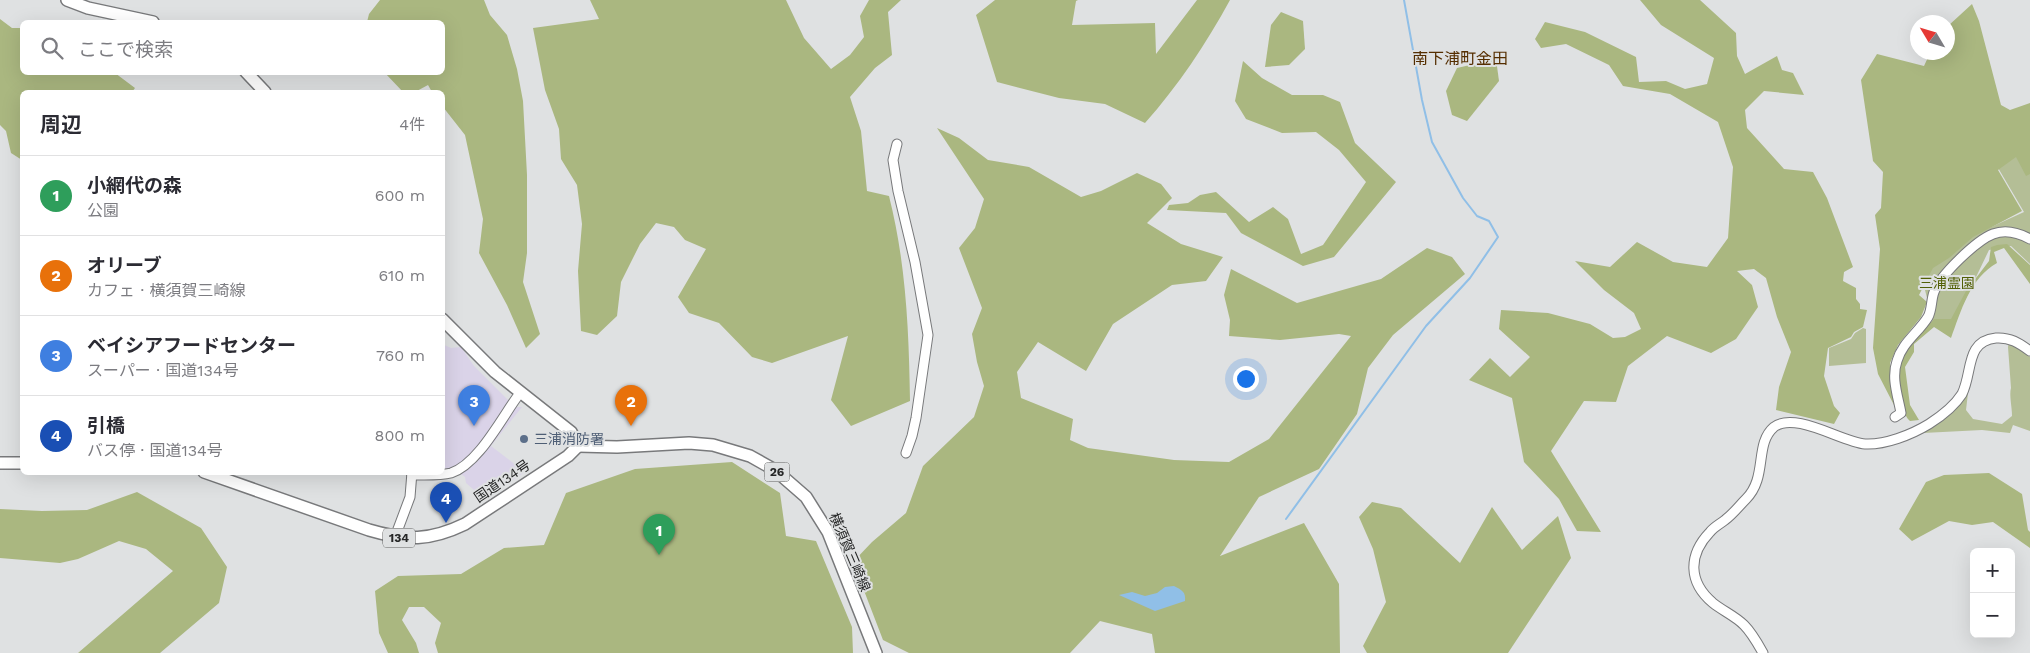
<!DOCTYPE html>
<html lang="ja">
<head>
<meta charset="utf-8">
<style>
  body { margin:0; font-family:"Work Sans","Noto Sans JP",sans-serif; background:#f7f7f7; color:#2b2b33 }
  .controls { position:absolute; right:15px; bottom:15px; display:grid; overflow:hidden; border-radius:8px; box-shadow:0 5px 20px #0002 }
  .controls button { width:45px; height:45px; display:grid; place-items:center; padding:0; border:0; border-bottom:1px solid #e1e1e2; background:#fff; color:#2b2b33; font:25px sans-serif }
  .compass { position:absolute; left:1910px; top:15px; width:45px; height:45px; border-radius:50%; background:#fff; box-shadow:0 5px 20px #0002; rotate:308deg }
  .you { position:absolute; left:1245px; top:378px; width:18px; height:18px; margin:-12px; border:4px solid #fff; border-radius:50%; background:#1a73e8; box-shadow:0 0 0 8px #1a73e833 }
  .badge { display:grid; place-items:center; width:32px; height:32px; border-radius:50%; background:#744f2b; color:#fff; font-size:16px; font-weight:700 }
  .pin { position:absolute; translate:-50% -41px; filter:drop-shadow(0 1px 2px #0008) }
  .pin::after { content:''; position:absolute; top:26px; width:18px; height:15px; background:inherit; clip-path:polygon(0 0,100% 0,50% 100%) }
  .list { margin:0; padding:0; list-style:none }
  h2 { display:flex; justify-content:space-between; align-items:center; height:65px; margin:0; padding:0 20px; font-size:21px }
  h2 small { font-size:16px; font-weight:400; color:#7c7c81 }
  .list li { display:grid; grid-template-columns:32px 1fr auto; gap:15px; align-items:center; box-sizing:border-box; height:80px; padding:0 20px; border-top:1px solid #e1e1e2 }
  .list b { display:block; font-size:19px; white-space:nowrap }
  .list p { margin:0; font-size:16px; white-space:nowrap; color:#7c7c81 }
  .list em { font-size:16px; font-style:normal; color:#7c7c81 }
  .icon { flex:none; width:28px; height:28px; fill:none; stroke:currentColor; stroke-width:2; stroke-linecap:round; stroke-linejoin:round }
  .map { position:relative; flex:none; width:2030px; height:653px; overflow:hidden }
  .search { position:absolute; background:#fff; box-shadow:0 5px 20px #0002; left:20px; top:20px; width:425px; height:55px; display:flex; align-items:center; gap:12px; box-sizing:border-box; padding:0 18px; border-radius:8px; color:#7c7c81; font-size:19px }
  .panel { position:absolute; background:#fff; box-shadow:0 5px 20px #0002; left:20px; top:90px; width:425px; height:385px; border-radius:8px }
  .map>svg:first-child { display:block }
  .commercial { fill:#dad3e8 }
  .green { fill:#b4be96 }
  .forest { fill:#aab780 }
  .water { fill:#90bfe7 }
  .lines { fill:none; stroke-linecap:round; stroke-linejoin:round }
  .stream { stroke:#90bfe7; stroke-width:2 }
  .tertiary-casing { stroke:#78797b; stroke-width:11 }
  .primary-casing { stroke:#78797b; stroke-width:14 }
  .trunk-casing { stroke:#78797b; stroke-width:14 }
  .tertiary { stroke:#fff; stroke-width:9 }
  .primary { stroke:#fff; stroke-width:11 }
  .trunk { stroke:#fff; stroke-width:11 }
  .service-dot { fill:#5c6f8a; stroke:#dfe1e2; stroke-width:2 }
  .labels { text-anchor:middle; stroke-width:4; stroke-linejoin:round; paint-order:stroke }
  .shield { fill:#dfe1e2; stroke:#5e5f5f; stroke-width:1 }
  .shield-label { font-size:12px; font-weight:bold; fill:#262727 }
  .park-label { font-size:14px; fill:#526005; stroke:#dfe1e2 }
  .service-label { font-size:14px; fill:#4e5e75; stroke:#dfe1e2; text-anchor:start }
  .street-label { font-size:14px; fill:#262727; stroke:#dfe1e2 }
  .quarter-label { font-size:16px; fill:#552e00; stroke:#dfe1e2 }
</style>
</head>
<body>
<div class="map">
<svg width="2030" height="653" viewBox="0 0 2030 653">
  <rect width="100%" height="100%" fill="#dfe1e2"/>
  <path class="commercial" d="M 442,344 L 451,348 L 461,347 L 474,366 L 507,399 L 516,407 L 522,407 L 491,446 L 525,472 L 507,484 L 504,482 L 481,496 L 466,483 L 465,477 L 453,468 L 446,469 L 443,466 Z"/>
  <g class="green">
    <path d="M 2030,140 L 2030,264 L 2011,246 L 1989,250 L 1954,323 L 1933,322 L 1922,278 L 1943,249 L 2024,212 L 1997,166 Z"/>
    <path d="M 1863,328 L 1866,329 L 1866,363 L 1829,366 L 1829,348 L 1851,339 L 1855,333 Z"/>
    <path d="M 2009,342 L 2030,357 L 2030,431 L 2013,425 L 2010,433 L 1982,430 L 1923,433 L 1951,414 L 1968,393 L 1966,410 L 1973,419 L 2002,424 L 2012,416 C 2012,407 2009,395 2011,388 L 2008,347 Z"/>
  </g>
  <g class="forest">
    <path d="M 380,0 L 484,0 L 490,15 L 507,35 L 517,69 L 523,101 L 527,175 L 527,253 L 523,282 L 540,334 L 526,348 L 507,305 L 479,253 L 483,219 L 465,135 L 443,107 L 442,92 L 432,92 L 428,85 L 415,92 L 403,92 L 385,73 L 442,72 L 442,22 L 367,22 L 369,14 Z"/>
    <path d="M 590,0 L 786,0 L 804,38 L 831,69 L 850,55 L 864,37 L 860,16 L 869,0 L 901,0 L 888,12 L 892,55 L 875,68 L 850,97 L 861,131 L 867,191 L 889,196 C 906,263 909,331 910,401 L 851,426 L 831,400 L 848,336 L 772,363 L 752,357 L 719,323 L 689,313 L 678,297 L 706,249 L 685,240 L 674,227 L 656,223 L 640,244 L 621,282 L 617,316 L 597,335 L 581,331 L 578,271 L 582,224 L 577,185 L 561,159 L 559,129 L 545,90 L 533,28 L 599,19 Z"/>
    <path d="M 995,0 L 1078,0 L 1076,1 L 1072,25 L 1155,23 L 1156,54 L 1197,0 L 1230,0 C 1206,44 1178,86 1145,123 L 1105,104 L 1059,98 L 997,82 L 976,15 Z"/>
    <path d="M 1640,0 L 1700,0 L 1736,33 L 1737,56 L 1745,74 L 1777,56 L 1782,70 L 1793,73 L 1804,95 L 1764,91 L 1745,110 L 1747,128 L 1784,169 L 1813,172 L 1827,198 L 1853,267 L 1844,272 L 1843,281 L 1856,288 L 1856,299 L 1860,304 L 1860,309 L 1867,310 L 1863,327 L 1854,332 L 1851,337 L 1828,348 L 1824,376 L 1834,406 L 1840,413 L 1834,424 L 1776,410 L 1779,387 L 1791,352 L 1777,317 L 1766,278 L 1754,269 L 1737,271 L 1752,285 L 1758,307 L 1736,339 L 1711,353 L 1667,336 L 1628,366 L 1616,402 L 1584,401 L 1551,451 L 1601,532 L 1577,531 L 1559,499 L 1524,462 L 1512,398 L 1469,380 L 1490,358 L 1510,377 L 1530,357 L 1499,329 L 1501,310 L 1548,313 L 1590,324 L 1613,338 L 1625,337 L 1641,329 L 1634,313 L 1604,290 L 1575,261 L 1610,267 L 1637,242 L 1673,262 L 1707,267 L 1728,238 L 1733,167 L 1718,122 L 1670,94 L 1623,86 L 1609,65 L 1566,44 L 1541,48 L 1535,39 L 1545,22 L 1585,32 L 1636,57 L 1639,82 L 1666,81 L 1685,89 L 1707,84 L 1714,58 L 1661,25 Z"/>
    <path d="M 1972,4 L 1979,21 L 2001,105 L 2010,110 L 2030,103 L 2030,174 L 2026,176 L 2016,157 L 1998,170 L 2022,211 L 1973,237 L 1949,258 L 1933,268 L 1919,295 L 1927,302 L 1921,317 L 1898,345 L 1890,363 L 1895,407 L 1878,374 L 1873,348 L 1880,249 L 1875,215 L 1881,208 L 1883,172 L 1873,161 L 1861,80 L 1877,54 L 1924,66 L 1930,53 L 1948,52 L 1948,26 Z"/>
    <path d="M 1281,12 L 1303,21 L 1305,49 L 1289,65 L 1265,67 L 1271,25 Z"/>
    <path d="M 0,19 L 12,28 L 22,28 L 22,72 L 115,73 L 135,88 L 132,92 L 22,92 L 22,160 L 11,153 L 6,131 L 0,125 Z"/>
    <path d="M 1496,59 L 1499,81 L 1467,121 L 1452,115 L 1446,91 L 1457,68 Z"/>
    <path d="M 1243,61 L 1262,78 L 1292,95 L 1323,95 L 1340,102 L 1355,143 L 1396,182 L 1334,257 L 1303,266 L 1241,233 L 1226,213 L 1167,210 L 1169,205 L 1188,203 L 1200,195 L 1216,192 L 1249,222 L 1273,207 L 1288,219 L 1301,254 L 1323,245 L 1366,182 L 1339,150 L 1316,132 L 1282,133 L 1246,119 L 1235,101 Z"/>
    <path d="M 937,128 L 959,138 L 988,160 L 1029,167 L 1081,197 L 1101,191 L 1137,173 L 1161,184 L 1172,198 L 1147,223 L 1181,244 L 1223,257 L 1206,281 L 1172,285 L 1113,324 L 1086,371 L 1038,342 L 1017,372 L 1021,398 L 1073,419 L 1070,440 L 1088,448 L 1174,460 L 1229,462 L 1269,439 L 1351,336 L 1339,334 L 1280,340 L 1229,336 L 1230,320 L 1224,295 L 1231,269 L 1297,303 L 1381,279 L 1427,248 L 1452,257 L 1465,274 L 1393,335 L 1368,368 L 1357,414 L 1319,469 L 1259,497 L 1220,556 L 1304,523 L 1339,584 L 1340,653 L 1155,653 L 1152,634 L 1100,621 L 1070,653 L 909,653 L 883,640 L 853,562 L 872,542 L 906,513 L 923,466 L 974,417 L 984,386 L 977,362 L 972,334 L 982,308 L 959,248 L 975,228 L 984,199 Z"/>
    <path d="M 2007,244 L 2030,265 L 2030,284 L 2004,248 L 1994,252 L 1997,263 C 1970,278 1961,311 1951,338 L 1934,327 L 1914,344 L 1914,352 L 1905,367 L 1910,405 L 1919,420 L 1910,421 C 1903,415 1905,407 1902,399 C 1891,357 1906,347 1934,319 L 1951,319 L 1966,291 L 1989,261 L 1991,247 L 1997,245 Z"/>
    <path d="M 732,462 L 780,493 L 786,536 L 816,541 L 852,627 L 853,653 L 438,653 L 435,643 L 441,623 L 424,607 L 409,607 L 402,620 L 416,643 L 419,653 L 388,653 L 379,633 L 375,591 L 398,576 L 461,574 L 504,548 L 544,545 L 566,493 L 635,469 Z"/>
    <path d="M 1989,473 L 2022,494 L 2028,530 L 2030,532 L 2030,548 L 1993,522 L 1972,525 L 1949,521 L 1912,541 L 1899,529 L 1926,482 L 1944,475 Z"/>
    <path d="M 137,492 L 201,528 L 227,567 L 219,603 L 160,653 L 78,653 L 173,571 L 146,549 L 119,541 L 78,559 L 60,563 L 0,558 L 0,509 L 42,511 L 87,510 Z"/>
    <path d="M 1372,502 L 1401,508 L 1460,563 L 1492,507 L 1522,550 L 1558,516 L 1571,558 L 1508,653 L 1367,653 L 1363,646 L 1386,602 L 1373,549 L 1359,517 Z"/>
  </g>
  <path class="water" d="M 1174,586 C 1182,590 1186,592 1185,601 L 1155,611 L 1119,595 L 1132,592 L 1145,596 L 1157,593 L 1165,587 Z"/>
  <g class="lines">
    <path class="stream" d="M 1286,519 L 1426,326 L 1470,278 L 1498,237 L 1489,221 L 1477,216 L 1463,198 L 1432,142 L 1422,100 L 1404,0"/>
    <g class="tertiary-casing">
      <g id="tertiary">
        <path d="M 897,144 L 893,160 L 898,191 L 915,262 L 928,335 L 916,418 L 912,436 L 906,453"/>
        <path d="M 1895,417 L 1901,413 C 1898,396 1891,378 1897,361 C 1902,343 1918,333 1928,317 C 1932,310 1931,300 1934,292 C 1940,275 1977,240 1993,234 C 2006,229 2019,233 2030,239"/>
        <path d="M 412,475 C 424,475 439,476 451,473 C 479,464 503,415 520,393"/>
        <path d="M 395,537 L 410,497 L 412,472"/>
        <path d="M 1763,653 C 1758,644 1752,633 1744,625 C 1735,616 1723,611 1713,603 C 1688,582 1688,555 1710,532 C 1714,527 1720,524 1725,520 C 1733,514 1739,506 1746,499 C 1768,477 1754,444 1774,427 C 1795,411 1842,442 1865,444 C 1885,445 1911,435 1929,424 C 1940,417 1955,405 1962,394 C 1973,372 1965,341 1996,338 C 2010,337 2019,343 2030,351"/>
      </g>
    </g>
    <g class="primary-casing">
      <path id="primary" d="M 578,446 L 617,447 L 689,443 L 713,445 L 750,456 L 775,470 L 806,497 L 828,532 L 876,653"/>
    </g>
    <g class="trunk-casing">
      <g id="trunk">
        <path d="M 67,0 L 88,8 L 153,22"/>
        <path d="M 246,72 L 265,92"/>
        <path d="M 0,463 L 22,463"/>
        <path d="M 204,472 L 369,530 C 406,541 430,541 465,524 L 568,456 L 578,446 L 571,432 L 495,372 L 442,319"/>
      </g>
    </g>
    <use href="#tertiary" class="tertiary"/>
    <use href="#primary" class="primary"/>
    <use href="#trunk" class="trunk"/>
  </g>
  <circle class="service-dot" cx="524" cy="439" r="5"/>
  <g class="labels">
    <g class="shield">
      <rect x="764.5" y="462.5" width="25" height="19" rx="4"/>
      <rect x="383" y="528.5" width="32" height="19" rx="4"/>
    </g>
    <g class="shield-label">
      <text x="777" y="476">26</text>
      <text x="399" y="542">134</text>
    </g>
    <g class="park-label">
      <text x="1947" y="288">三浦霊園</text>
    </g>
    <g class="service-label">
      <text x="534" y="444">三浦消防署</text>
    </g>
    <g class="street-label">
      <text transform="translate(502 481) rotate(-34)" y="5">国道134号</text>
      <text transform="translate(850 552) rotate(67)" y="5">横須賀三崎線</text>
    </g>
    <g class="quarter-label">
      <text x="1460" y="64">南下浦町金田</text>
    </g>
  </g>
</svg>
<div class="controls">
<button>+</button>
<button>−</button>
</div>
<svg class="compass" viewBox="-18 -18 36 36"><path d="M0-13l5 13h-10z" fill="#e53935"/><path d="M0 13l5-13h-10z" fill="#7c7c81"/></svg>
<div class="you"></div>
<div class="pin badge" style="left:659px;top:555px;background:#2e9e5b">1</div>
<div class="pin badge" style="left:631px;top:426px;background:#e8710a">2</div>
<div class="pin badge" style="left:474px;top:426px;background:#3f7fe0">3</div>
<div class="pin badge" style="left:446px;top:523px;background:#1a4fb4">4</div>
<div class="search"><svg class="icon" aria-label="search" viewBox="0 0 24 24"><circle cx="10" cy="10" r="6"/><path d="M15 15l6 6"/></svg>ここで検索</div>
<section class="panel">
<h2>周辺<small>4件</small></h2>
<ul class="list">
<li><span class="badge" style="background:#2e9e5b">1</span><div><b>小網代の森</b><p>公園</p></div><em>600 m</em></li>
<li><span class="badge" style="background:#e8710a">2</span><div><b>オリーブ</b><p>カフェ · 横須賀三崎線</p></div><em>610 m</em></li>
<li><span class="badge" style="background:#3f7fe0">3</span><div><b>ベイシアフードセンター</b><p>スーパー · 国道134号</p></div><em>760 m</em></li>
<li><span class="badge" style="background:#1a4fb4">4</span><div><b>引橋</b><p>バス停 · 国道134号</p></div><em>800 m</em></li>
</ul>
</section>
</div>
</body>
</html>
